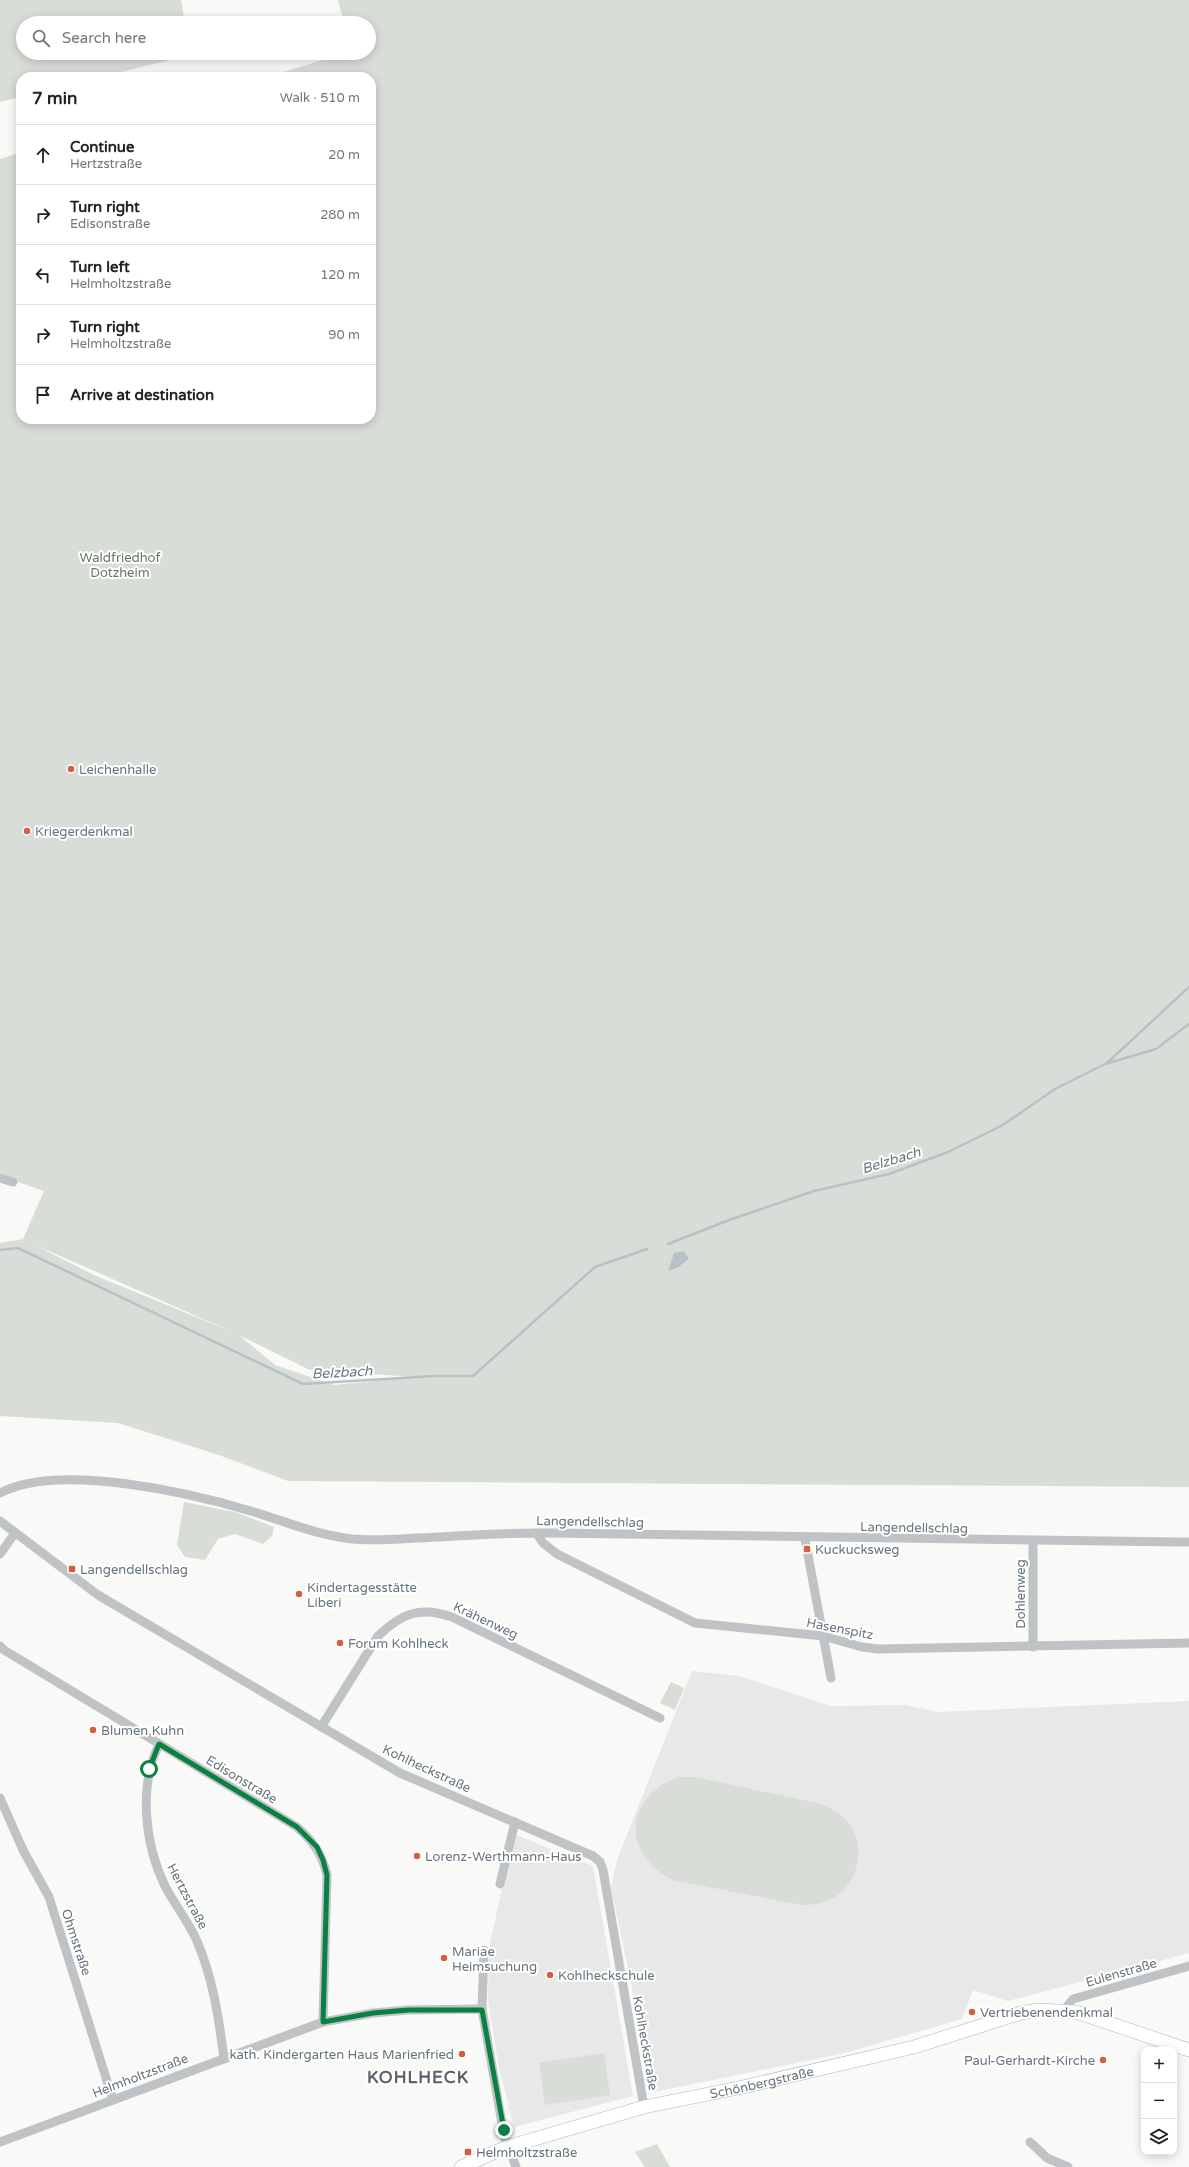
<!DOCTYPE html>
<html lang="en">
<head>
<meta charset="utf-8">
<style>
  body { margin:0; font-family:"Varela Round",sans-serif; background:#f2f2f2; color:#222 }
  .controls { position:absolute; right:12px; bottom:12px; display:grid; overflow:hidden; border-radius:8px; box-shadow:0 2px 10px #0003 }
  .controls button { width:36px; height:36px; display:grid; place-items:center; padding:0; border:0; border-bottom:1px solid #e0e0e0; background:#fff; color:#222; font:20px sans-serif }
  .stop { position:absolute; width:12px; height:12px; margin:-9px; border:3px solid #0b8043; border-radius:50%; background:#fff }
  .stop.end { background:#0b8043; border-color:#fff; box-shadow:0 1px 4px #0008 }
  .list { margin:0; padding:0; list-style:none }
  h2 { display:flex; justify-content:space-between; align-items:center; height:52px; margin:0; padding:0 16px; font-size:17px }
  h2 small { font-size:13px; font-weight:400; color:#767676 }
  .list li { display:grid; grid-template-columns:26px 1fr auto; gap:12px; align-items:center; box-sizing:border-box; height:60px; padding:0 16px; border-top:1px solid #e0e0e0 }
  .list b { display:block; font-size:15px; white-space:nowrap }
  .list p { margin:0; font-size:13px; white-space:nowrap; color:#767676 }
  .list em { font-size:13px; font-style:normal; color:#767676 }
  .icon { flex:none; width:22px; height:22px; fill:none; stroke:currentColor; stroke-width:2; stroke-linecap:round; stroke-linejoin:round }
  .map { position:relative; flex:none; width:1189px; height:2167px; overflow:hidden }
  .search { position:absolute; background:#fff; box-shadow:0 2px 10px #0003; left:16px; top:16px; width:360px; height:44px; display:flex; align-items:center; gap:10px; box-sizing:border-box; padding:0 14px; border-radius:22px; color:#767676; font-size:15px }
  .panel { position:absolute; background:#fff; box-shadow:0 2px 10px #0003; left:16px; top:72px; width:360px; height:352px; border-radius:16px }
  .map>svg:first-child { display:block }
  .built { fill:#e7e8e7 }
  .green { fill:#d9ddd7; fill-rule:evenodd }
  .water { fill:#b8c2c6 }
  .lines { fill:none; stroke-linecap:round; stroke-linejoin:round }
  .stream { stroke:#b8c2c6; stroke-width:2.5 }
  .secondary-casing { stroke:#b1b7bb; stroke-width:14 }
  .street { stroke:#bfc3c6; stroke-width:9 }
  .secondary { stroke:#fff; stroke-width:13 }
  .route { stroke:#0b8043; stroke-width:5 }
  .poi-dot { fill:#cf6041; stroke:#fff; stroke-width:1.5 }
  .labels { text-anchor:middle; stroke-width:4; stroke-linejoin:round; paint-order:stroke }
  .park-label { font-size:13px; fill:#697766; stroke:#fff }
  .poi-label { font-size:13px; fill:#67757e; stroke:#fff; text-anchor:start }
  .street-label { font-size:13px; fill:#67757e; stroke:#fff }
  .water-label { font-size:14px; font-style:italic; fill:#67797f; stroke:#fff }
  .district-label { font-size:17px; font-weight:bold; letter-spacing:1px; fill:#59636b; stroke:#fff }
</style>
</head>
<body>
<div class="map">
<svg width="1189" height="2167" viewBox="0 0 1189 2167">
  <rect width="100%" height="100%" fill="#f9f9f7"/>
  <g class="built">
    <path d="M 692,1671 L 739,1676 L 831,1706 L 906,1705 L 938,1712 L 1189,1701 L 1189,1953 L 1008,2001 L 973,1990 L 962,2019 L 845,2053 L 654,2092 L 611,1888 L 617,1860 Z"/>
    <path d="M 516,1835 L 593,1866 L 633,2096 L 514,2127 L 499,2068 L 488,2000 L 489,1949 L 502,1888 Z"/>
  </g>
  <g class="green">
    <path d="M 0,0 L 181,0 L 185,23 L 23,23 L 23,53 L 190,53 L 191,55 L 101,77 L 21,77 L 21,97 L 0,102 Z"/>
    <path d="M 338,0 L 1189,0 L 1189,1487 L 288,1481 L 219,1455 L 118,1423 L 0,1416 L 0,1243 L 23,1239 L 44,1191 L 0,1176 L 0,159 L 21,152 L 21,419 L 371,419 L 371,77 L 267,77 L 346,53 L 369,53 L 369,23 L 344,23 ZM 33,1244 L 235,1333 L 94,1275 ZM 239,1335 L 310,1370 L 416,1377 L 334,1385 L 275,1365 Z"/>
    <path d="M 184,1502 L 235,1512 L 274,1527 L 272,1536 L 263,1544 L 235,1534 L 218,1539 L 205,1560 L 185,1557 L 177,1545 Z"/>
    <path d="M 671,1682 L 684,1688 L 675,1710 L 660,1703 Z"/>
    <path d="M 678,1777 L 695,1777 L 822,1804 C 832,1809 842,1814 849,1823 C 866,1847 859,1884 833,1898 C 823,1904 812,1905 801,1905 L 673,1880 C 621,1854 624,1798 678,1777 Z"/>
    <path d="M 604,2053 L 610,2095 L 545,2105 L 539,2063 Z"/>
    <path d="M 657,2144 L 670,2167 L 645,2167 L 635,2152 Z"/>
  </g>
  <path class="water" d="M 684,1251 L 689,1259 L 677,1268 L 668,1271 L 674,1253 Z"/>
  <g class="lines">
    <g class="stream">
      <path d="M 1107,1063 L 1189,987"/>
      <path d="M 668,1244 L 729,1220 L 814,1191 L 889,1174 L 948,1152 L 1003,1125 L 1055,1089 L 1105,1064 L 1156,1049 L 1189,1024"/>
      <path d="M 0,1250 L 18,1248 L 303,1384 L 434,1376 L 473,1376 L 595,1267 L 647,1249"/>
    </g>
    <g class="secondary-casing">
      <g id="secondary">
        <path id="s1" d="M 461,2167 L 507,2147 L 644,2107 L 743,2087 L 914,2047 L 1021,2013 L 1038,2010 L 1076,2012 L 1189,2050"/>
      </g>
    </g>
    <g class="street">
      <path d="M 0,1178 L 13,1182"/>
      <path d="M 0,1493 C 59,1462 192,1493 254,1512 C 287,1522 317,1535 352,1539 C 374,1541 396,1539 418,1538 C 462,1536 507,1532 551,1533 C 763,1537 976,1541 1189,1542"/>
      <path d="M 0,1521 L 98,1595 L 400,1773 L 593,1856 L 600,1862 L 603,1870 L 644,2107"/>
      <path d="M 536,1533 L 543,1543 L 557,1554 L 695,1623 L 823,1636 L 862,1647 L 878,1649 L 1189,1643"/>
      <path d="M 805,1539 L 831,1678"/>
      <path d="M 0,1554 L 15,1533"/>
      <path d="M 0,1646 L 4,1650 L 297,1827 C 313,1841 322,1854 327,1875 L 323,2022"/>
      <path d="M 1033,1647 L 1033,1541"/>
      <path d="M 321,1727 L 378,1636 C 402,1613 420,1606 452,1617 L 660,1718"/>
      <path d="M 159,1745 C 138,1786 145,1845 165,1886 C 175,1905 188,1921 197,1941 C 213,1979 219,2018 224,2059"/>
      <path d="M 0,1798 L 23,1850 L 49,1897 L 113,2100"/>
      <path d="M 500,1884 L 515,1822"/>
      <path d="M 482,2009 L 484,1950"/>
      <path d="M 1064,2010 L 1073,1999 L 1189,1966"/>
      <path d="M 0,2142 L 323,2022 L 373,2013 L 408,2010 L 482,2009 L 504,2135 L 516,2167"/>
      <path d="M 1030,2142 L 1047,2158 L 1068,2167"/>
    </g>
    <use href="#secondary" class="secondary"/>
  </g>
  <g class="lines">
    <path class="route" d="M 149,1769 L 159,1744 L 297,1827 L 317,1847 L 323,1860 L 327,1875 L 323,2022 L 373,2013 L 408,2010 L 482,2010 L 504,2130"/>
  </g>
  <g class="poi-dot">
    <circle cx="71" cy="769" r="4"/>
    <circle cx="27" cy="831" r="4"/>
    <rect x="803" y="1545" width="8" height="8" rx="2"/>
    <rect x="68" y="1565" width="8" height="8" rx="2"/>
    <circle cx="299" cy="1594" r="4"/>
    <circle cx="340" cy="1643" r="4"/>
    <circle cx="93" cy="1730" r="4"/>
    <circle cx="417" cy="1856" r="4"/>
    <circle cx="444" cy="1958" r="4"/>
    <circle cx="550" cy="1975" r="4"/>
    <circle cx="972" cy="2012" r="4"/>
    <circle cx="462" cy="2054" r="4"/>
    <circle cx="1103" cy="2060" r="4"/>
    <rect x="464" y="2148" width="8" height="8" rx="2"/>
  </g>
  <g class="labels">
    <g class="park-label">
      <text x="120" y="562">Waldfriedhof<tspan x="120" dy="15">Dotzheim</tspan></text>
    </g>
    <g class="poi-label">
      <text x="79" y="774">Leichenhalle</text>
      <text x="35" y="836">Kriegerdenkmal</text>
      <text x="815" y="1554">Kuckucksweg</text>
      <text x="80" y="1574">Langendellschlag</text>
      <text x="307" y="1592">Kindertagesstätte<tspan x="307" dy="15">Liberi</tspan></text>
      <text x="348" y="1648">Forum Kohlheck</text>
      <text x="101" y="1735">Blumen Kuhn</text>
      <text x="425" y="1861">Lorenz-Werthmann-Haus</text>
      <text x="452" y="1956">Mariae<tspan x="452" dy="15">Heimsuchung</tspan></text>
      <text x="558" y="1980">Kohlheckschule</text>
      <text x="980" y="2017">Vertriebenendenkmal</text>
      <text x="454" y="2059" text-anchor="end">kath. Kindergarten Haus Marienfried</text>
      <text x="1095" y="2065" text-anchor="end">Paul-Gerhardt-Kirche</text>
      <text x="476" y="2157">Helmholtzstraße</text>
    </g>
    <g class="street-label">
      <text transform="translate(590 1521) rotate(1)" y="5">Langendellschlag</text>
      <text transform="translate(914 1527) rotate(1)" y="5">Langendellschlag</text>
      <text transform="translate(1020 1594) rotate(-90)" y="5">Dohlenweg</text>
      <text transform="translate(486 1620) rotate(25)" y="5">Krähenweg</text>
      <text transform="translate(840 1628) rotate(11)" y="5">Hasenspitz</text>
      <text transform="translate(427 1768) rotate(25)" y="5">Kohlheckstraße</text>
      <text transform="translate(242 1779) rotate(31)" y="5">Edisonstraße</text>
      <text transform="translate(188 1896) rotate(62)" y="5">Hertzstraße</text>
      <text transform="translate(77 1942) rotate(72)" y="5">Ohmstraße</text>
      <text transform="translate(1121 1972) rotate(-16)" y="5">Eulenstraße</text>
      <text transform="translate(646 2043) rotate(80)" y="5">Kohlheckstraße</text>
      <text transform="translate(140 2075) rotate(-21)" y="5">Helmholtzstraße</text>
      <text dy="5" stroke="none"><textPath href="#s1" startOffset="313">Schönbergstraße</textPath></text>
    </g>
    <g class="water-label">
      <text transform="translate(891 1160) rotate(-17)" y="5">Belzbach</text>
      <text transform="translate(342 1372) rotate(-3)" y="5">Belzbach</text>
    </g>
    <g class="district-label">
      <text x="418" y="2083">KOHLHECK</text>
    </g>
  </g>
</svg>
<div class="controls">
<button>+</button>
<button>−</button>
<button><svg class="icon" aria-label="layers" viewBox="0 0 24 24"><path d="M12 4l9 5-9 5-9-5zM3 14l9 5 9-5"/></svg></button>
</div>
<div class="stop" style="left:149px;top:1769px"></div>
<div class="stop end" style="left:504px;top:2130px"></div>
<div class="search"><svg class="icon" aria-label="search" viewBox="0 0 24 24"><circle cx="10" cy="10" r="6"/><path d="M15 15l6 6"/></svg>Search here</div>
<section class="panel">
<h2>7 min<small>Walk · 510 m</small></h2>
<ul class="list">
<li><svg class="icon" aria-label="ahead" viewBox="0 0 24 24"><path d="M12 20V5M6 11l6-6 6 6"/></svg><div><b>Continue</b><p>Hertzstraße</p></div><em>20 m</em></li>
<li><svg class="icon" aria-label="right" viewBox="0 0 24 24"><path d="M7 20v-9h11M14 6l5 5-5 5"/></svg><div><b>Turn right</b><p>Edisonstraße</p></div><em>280 m</em></li>
<li><svg class="icon" aria-label="left" viewBox="0 0 24 24"><path d="M17 20v-9H6M10 6l-5 5 5 5"/></svg><div><b>Turn left</b><p>Helmholtzstraße</p></div><em>120 m</em></li>
<li><svg class="icon" aria-label="right" viewBox="0 0 24 24"><path d="M7 20v-9h11M14 6l5 5-5 5"/></svg><div><b>Turn right</b><p>Helmholtzstraße</p></div><em>90 m</em></li>
<li><svg class="icon" aria-label="arrive" viewBox="0 0 24 24"><path d="M6 21V4h12l-3 4 3 4H6"/></svg><div><b>Arrive at destination</b></div></li>
</ul>
</section>
</div>
</body>
</html>
